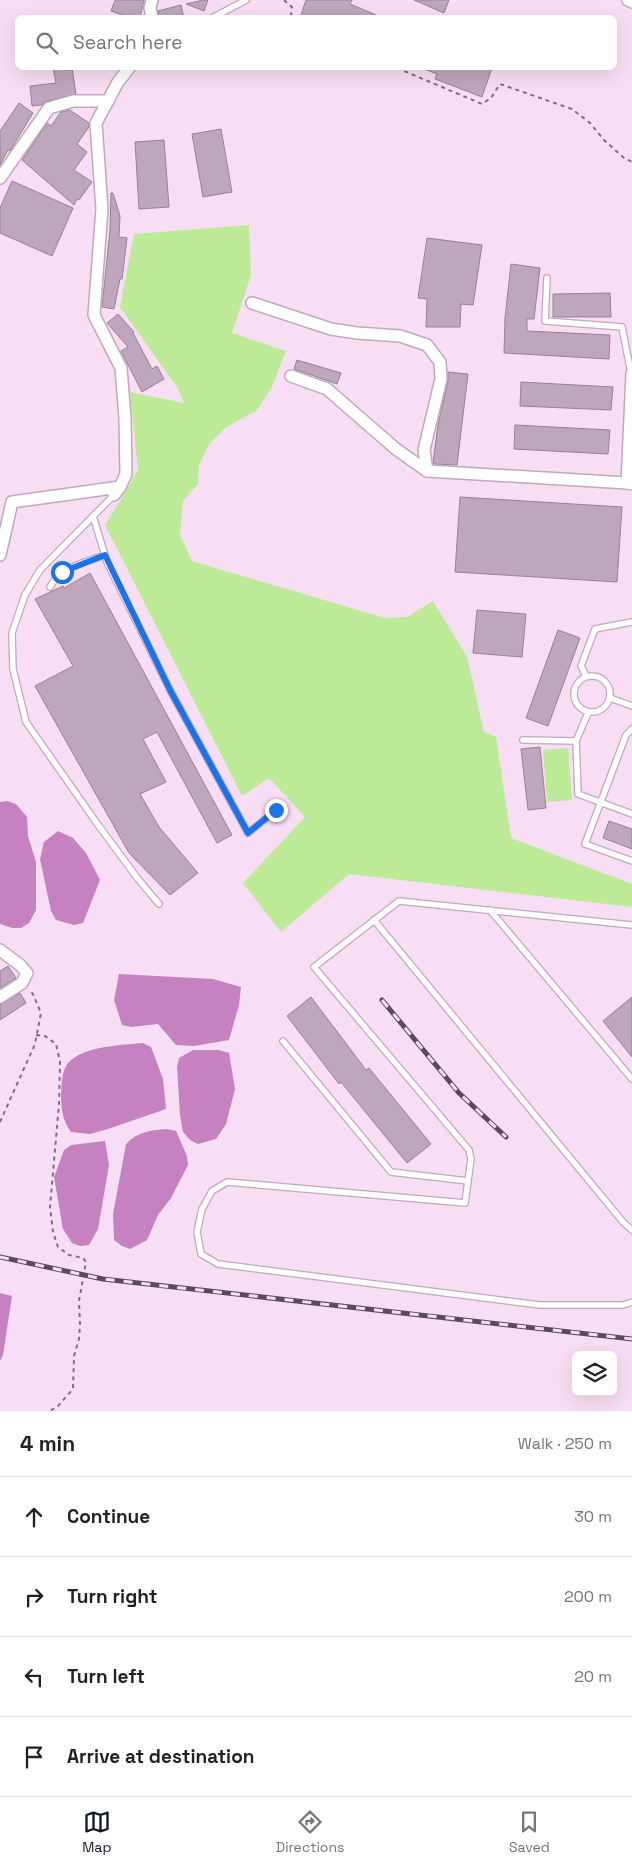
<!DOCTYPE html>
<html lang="en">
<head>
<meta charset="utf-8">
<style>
  body { margin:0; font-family:"Space Grotesk",sans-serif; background:#f2f2f2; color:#222 }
  .controls { position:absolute; right:15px; bottom:15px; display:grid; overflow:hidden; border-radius:8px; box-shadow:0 5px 20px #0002 }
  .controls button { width:45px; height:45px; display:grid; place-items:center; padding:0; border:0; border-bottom:1px solid #e0e0e0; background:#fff; color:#222; font:25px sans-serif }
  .stop { position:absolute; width:15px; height:15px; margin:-11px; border:4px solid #1a73e8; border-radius:50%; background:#fff }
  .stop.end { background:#1a73e8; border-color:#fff; box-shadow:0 1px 5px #0008 }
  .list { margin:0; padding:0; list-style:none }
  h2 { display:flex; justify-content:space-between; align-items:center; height:65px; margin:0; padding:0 20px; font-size:21px }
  h2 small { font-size:16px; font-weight:400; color:#767676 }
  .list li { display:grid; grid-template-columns:32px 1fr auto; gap:15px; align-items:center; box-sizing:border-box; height:80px; padding:0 20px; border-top:1px solid #e0e0e0 }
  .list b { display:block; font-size:19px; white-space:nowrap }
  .list em { font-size:16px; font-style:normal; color:#767676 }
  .icon { flex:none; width:28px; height:28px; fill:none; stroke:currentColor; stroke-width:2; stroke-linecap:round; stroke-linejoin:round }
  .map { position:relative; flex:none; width:632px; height:1411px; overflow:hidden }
  .search { position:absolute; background:#fff; box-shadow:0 5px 20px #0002; left:15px; right:15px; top:15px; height:55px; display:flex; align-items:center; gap:12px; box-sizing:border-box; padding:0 18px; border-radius:8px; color:#767676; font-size:19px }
  .sheet { height:385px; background:#fff }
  nav { display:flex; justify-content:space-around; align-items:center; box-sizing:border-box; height:70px; border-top:1px solid #e0e0e0; background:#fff; font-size:14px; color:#767676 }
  nav a { display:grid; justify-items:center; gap:2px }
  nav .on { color:#111827 }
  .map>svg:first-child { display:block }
  .green { fill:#bdea97 }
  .water { fill:#c681c1 }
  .building { fill:#bea6bc; stroke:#988196 }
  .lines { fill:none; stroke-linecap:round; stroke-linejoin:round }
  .service-casing { stroke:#c0a8bd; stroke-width:8 }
  .minor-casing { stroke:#c0a8bd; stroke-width:14 }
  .path { stroke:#806f7e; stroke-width:2; stroke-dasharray:4 4; stroke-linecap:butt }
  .service { stroke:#fff; stroke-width:5.5 }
  .minor { stroke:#fff; stroke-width:11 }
  .rail-casing { stroke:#594c57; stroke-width:5 }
  .rail { stroke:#f8def5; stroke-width:3; stroke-dasharray:9; stroke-linecap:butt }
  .route { stroke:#1a73e8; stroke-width:6 }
</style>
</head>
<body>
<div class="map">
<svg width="632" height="1411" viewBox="0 0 632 1411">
  <rect width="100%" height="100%" fill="#f8def5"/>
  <g class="green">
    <path d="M 249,225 L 251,275 L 232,333 L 286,351 L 272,387 L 257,410 L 225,428 L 209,444 L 199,465 L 198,484 L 183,501 L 180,535 L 192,561 L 385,618 L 407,617 L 433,601 L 467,657 L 484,732 L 496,737 L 511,838 L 632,884 L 632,907 L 349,874 L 281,932 L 243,883 L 305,817 L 269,778 L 242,796 L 105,525 L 123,496 L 138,470 L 130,392 L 184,403 L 178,389 L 120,307 L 134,234 Z"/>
    <path d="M 568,748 L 572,800 L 547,802 L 543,750 Z"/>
  </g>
  <g class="water">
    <path d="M 7,801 L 16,804 L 27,817 L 28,836 L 36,862 L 36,910 L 29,923 L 21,928 L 12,928 L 0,924 L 0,802 Z"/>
    <path d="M 58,831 L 73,838 L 86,853 L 100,880 L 83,923 L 74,925 L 56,920 L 51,911 L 40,859 L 44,842 Z"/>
    <path d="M 119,974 L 213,979 L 241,987 L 239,1005 L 229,1040 L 194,1046 L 176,1045 L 158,1024 L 131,1027 L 122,1025 L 114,1000 Z"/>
    <path d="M 143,1043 L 151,1047 L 163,1079 L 166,1109 L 108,1129 L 90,1134 L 71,1132 C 63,1122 61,1108 61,1095 C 62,1085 61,1070 69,1062 C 85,1046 121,1045 143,1043 Z"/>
    <path d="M 193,1050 L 219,1050 L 229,1053 L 235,1089 L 226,1124 L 216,1139 L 198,1144 L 190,1140 L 183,1132 L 180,1115 L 177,1067 L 179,1058 Z"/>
    <path d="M 167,1129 L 176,1131 L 187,1156 L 188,1165 L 171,1198 L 158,1215 L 147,1240 L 130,1249 L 122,1246 L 114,1240 L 113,1214 L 126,1144 C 137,1132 151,1130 167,1129 Z"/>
    <path d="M 105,1141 L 109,1165 L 98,1229 L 89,1245 L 80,1246 L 72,1243 L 63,1229 L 54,1177 L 64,1150 L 71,1145 Z"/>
    <path d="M 0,1293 L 12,1296 L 3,1355 L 0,1361 Z"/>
  </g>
  <g class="building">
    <path d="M 115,0 L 144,0 L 140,18 L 131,18 L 111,11 Z"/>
    <path d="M 203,0 L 208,0 L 204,11 L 186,4 Z"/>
    <path d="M 306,0 L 352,0 L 350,4 L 381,17 L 300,18 Z"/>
    <path d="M 414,0 L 449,0 L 444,13 Z"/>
    <path d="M 181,5 L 184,18 L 159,18 L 158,11 Z"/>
    <path d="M 53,68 L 72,68 L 76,94 L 47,101 L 42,105 L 32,106 L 30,86 L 56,83 Z"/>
    <path d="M 422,68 L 492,68 L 482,97 L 435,79 L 437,74 Z"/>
    <path d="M 19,103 L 33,113 L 16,141 L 10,151 L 8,150 L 0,165 L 0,131 Z"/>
    <path d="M 70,110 L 89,123 L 89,127 L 77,144 L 87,152 L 74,170 L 92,182 L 79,200 L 77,199 L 74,205 L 22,160 L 47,123 L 51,126 L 61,112 Z"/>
    <path d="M 221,129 L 232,192 L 203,197 L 192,134 Z"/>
    <path d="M 164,140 L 169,207 L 139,209 L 135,142 Z"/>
    <path d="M 12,181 L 73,208 L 52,256 L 0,233 L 0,208 Z"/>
    <path d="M 111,193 L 113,193 L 120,216 L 119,237 L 127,238 L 122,279 L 120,279 L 114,309 L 102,307 L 110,230 Z"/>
    <path d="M 427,238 L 482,245 L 473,305 L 461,304 L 460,327 L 426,327 L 427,299 L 418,298 Z"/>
    <path d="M 511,264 L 540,268 L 534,319 L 527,319 L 527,331 L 610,335 L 609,359 L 504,353 L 505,318 Z"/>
    <path d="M 610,293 L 611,317 L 553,317 L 553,294 Z"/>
    <path d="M 118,314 L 134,332 L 133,333 L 152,369 L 157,366 L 164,379 L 142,392 L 121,351 L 128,347 L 107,323 Z"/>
    <path d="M 297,360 L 341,373 L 337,384 L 294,369 Z"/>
    <path d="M 448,372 L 468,374 L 457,465 L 434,464 L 433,462 L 438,425 L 448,381 Z"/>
    <path d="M 521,382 L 613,387 L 611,410 L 520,406 Z"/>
    <path d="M 515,425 L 610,430 L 608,454 L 514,449 Z"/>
    <path d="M 460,497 L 622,507 L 617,582 L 455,572 Z"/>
    <path d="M 90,573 L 232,835 L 217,843 L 157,732 L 143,739 L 166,782 L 140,794 L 159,827 L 198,873 L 170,895 L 129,853 L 35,686 L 73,666 L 35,599 L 63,586 L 64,588 Z"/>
    <path d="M 477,610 L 526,614 L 522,657 L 473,653 Z"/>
    <path d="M 558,630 L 580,638 L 548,726 L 526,718 Z"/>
    <path d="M 540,747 L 546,808 L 528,810 L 521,749 Z"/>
    <path d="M 609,821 L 632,829 L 632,849 L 603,838 Z"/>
    <path d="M 8,966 L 16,978 L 0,988 L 0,971 Z"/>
    <path d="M 20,993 L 26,1003 L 0,1020 L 0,1004 Z"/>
    <path d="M 311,997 L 366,1070 L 369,1068 L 431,1144 L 407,1163 L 341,1082 L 339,1084 L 287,1016 Z"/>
    <path d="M 632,997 L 632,1057 L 603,1021 Z"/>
  </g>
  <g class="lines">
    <g class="service-casing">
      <g id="service">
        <path d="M 212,18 L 246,0"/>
        <path d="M 547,278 L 545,321 L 622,327 L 631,373"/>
        <path d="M 114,495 L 40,570 L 25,595 L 12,633 L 13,669 L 26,722 L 96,822 L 138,879 L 159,904"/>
        <path d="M 93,516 L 107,562 L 170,690 L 248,833 L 276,810"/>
        <path d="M 50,587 C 60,567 86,562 105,555"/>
        <circle cx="592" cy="694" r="18"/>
        <path d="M 586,676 L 581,666 L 595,629 L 632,622"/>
        <path d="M 610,698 L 632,706"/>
        <path d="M 588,713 L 576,741 L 578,794 L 632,814"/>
        <path d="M 632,729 L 626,735 L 585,844 L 632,861"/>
        <path d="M 523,740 L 576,741"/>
        <path d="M 490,910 L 632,1079"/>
        <path d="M 374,920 L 623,1222 L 632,1230"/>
        <path d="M 632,925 L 399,901 L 314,967 L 469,1150 L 471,1159 L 465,1203 L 227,1182 L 212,1191 L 202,1209 L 197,1232 L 201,1254 L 218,1264 L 540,1305 L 623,1305 L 632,1302"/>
        <path d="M 283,1041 L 391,1172 L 468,1181"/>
      </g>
    </g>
    <g class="minor-casing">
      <g id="minor">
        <path d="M 152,0 L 150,8 L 152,18"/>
        <path d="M 628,0 L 632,2"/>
        <path d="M 0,178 L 49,108 L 73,101 L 108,101"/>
        <path d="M 252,303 L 331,329 L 357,333 L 400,336 L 427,345 L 440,362 L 441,379 L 424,450 L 427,471"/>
        <path d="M 632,373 L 627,483 L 632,484"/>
        <path d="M 291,376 L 327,389 L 396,449 L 427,471 L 627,483"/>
        <path d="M 114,495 L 120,487 L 126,474 L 125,418 L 121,368 L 94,315 L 102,209 L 96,123 L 118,82 L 129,68"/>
        <path d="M 0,555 L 12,502 L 120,487"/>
        <path d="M 0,950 L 20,965 L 27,973 L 22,983 L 0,997"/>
      </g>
    </g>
    <g class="path">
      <path d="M 284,0 L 292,7 L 291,14 L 293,18"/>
      <path d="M 397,68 L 482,104 L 491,98 L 500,84 L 572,109 L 590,123 L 604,140 L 624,158 L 632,162"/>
      <path d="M 36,1035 L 45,1036 L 56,1044 L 60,1061 L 59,1104 L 50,1207 L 53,1232 L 58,1247 L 69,1255 L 83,1258 L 86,1262 L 79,1301 L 80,1324 L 79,1339 L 74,1356 L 73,1389 L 58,1406 L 50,1411"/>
      <path d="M 0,1122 L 35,1044 L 41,1013 L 33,994 L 29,990"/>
    </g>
    <use href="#service" class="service"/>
    <use href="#minor" class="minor"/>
    <g class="rail-casing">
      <g id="rail">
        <path d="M 382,1000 L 459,1093 L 506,1137"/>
        <path d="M 0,1257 L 103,1279 L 632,1339"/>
      </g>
    </g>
    <use href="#rail" class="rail"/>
  </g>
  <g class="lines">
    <path class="route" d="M 62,572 L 105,555 L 170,690 L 248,833 L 276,810"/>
  </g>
</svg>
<div class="controls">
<button><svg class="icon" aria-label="layers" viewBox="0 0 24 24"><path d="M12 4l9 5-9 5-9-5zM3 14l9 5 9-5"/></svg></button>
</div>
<div class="stop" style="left:62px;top:572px"></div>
<div class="stop end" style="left:276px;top:810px"></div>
<div class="search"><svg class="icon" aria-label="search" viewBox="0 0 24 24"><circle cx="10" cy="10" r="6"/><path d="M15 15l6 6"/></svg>Search here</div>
</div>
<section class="sheet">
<h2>4 min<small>Walk · 250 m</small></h2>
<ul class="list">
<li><svg class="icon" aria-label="ahead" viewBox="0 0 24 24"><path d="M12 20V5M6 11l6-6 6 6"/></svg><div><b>Continue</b></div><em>30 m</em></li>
<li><svg class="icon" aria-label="right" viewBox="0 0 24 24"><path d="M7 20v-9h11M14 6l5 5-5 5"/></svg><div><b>Turn right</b></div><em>200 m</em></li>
<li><svg class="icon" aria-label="left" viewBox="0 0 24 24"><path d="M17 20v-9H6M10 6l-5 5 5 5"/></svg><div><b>Turn left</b></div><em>20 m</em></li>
<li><svg class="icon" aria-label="arrive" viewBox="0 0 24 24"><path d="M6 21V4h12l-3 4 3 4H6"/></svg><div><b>Arrive at destination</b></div></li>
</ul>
</section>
<nav>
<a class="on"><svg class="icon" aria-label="map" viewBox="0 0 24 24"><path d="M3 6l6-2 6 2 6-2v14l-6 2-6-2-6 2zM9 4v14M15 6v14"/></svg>Map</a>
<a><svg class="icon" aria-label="directions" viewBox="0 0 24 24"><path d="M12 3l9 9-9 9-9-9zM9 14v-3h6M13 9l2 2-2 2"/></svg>Directions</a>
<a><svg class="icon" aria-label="saved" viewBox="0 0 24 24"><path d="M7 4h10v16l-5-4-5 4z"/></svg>Saved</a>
</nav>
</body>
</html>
